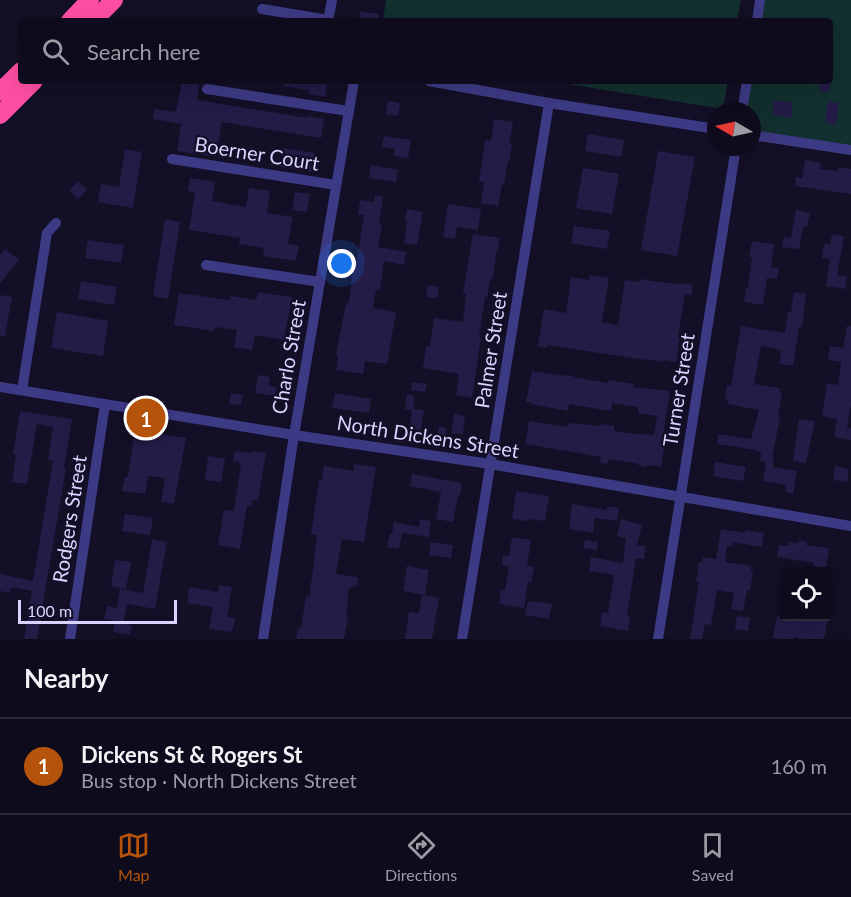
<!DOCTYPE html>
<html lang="en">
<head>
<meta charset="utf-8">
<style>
  body { margin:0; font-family:Lato,sans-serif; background:#1c1929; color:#f1f3f6 }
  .controls { position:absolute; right:18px; bottom:18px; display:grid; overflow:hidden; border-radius:6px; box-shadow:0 6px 24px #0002 }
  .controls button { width:54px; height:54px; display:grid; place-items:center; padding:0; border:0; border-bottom:2px solid #2e2b3b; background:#0e0b1c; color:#f1f3f6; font:30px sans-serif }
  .compass { position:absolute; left:707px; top:102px; width:54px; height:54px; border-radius:50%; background:#0e0b1c; box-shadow:0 6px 24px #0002; rotate:279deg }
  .scale { position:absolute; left:18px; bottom:15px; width:159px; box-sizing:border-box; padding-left:6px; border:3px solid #d9d4ff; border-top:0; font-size:16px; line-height:21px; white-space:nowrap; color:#d9d4ff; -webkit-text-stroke:4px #130f26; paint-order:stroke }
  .you { position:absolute; left:342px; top:264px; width:21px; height:21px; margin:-15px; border:4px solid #fff; border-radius:50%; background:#1a73e8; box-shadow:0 0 0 9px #1a73e833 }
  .badge { display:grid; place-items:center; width:39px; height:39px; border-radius:50%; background:#b45309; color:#fff; font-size:20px; font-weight:700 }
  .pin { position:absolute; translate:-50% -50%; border:3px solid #fff; box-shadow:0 2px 6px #0006 }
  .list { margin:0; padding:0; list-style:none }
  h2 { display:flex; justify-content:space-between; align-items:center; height:78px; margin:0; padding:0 24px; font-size:26px }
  h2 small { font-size:20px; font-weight:400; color:#9b9ba3 }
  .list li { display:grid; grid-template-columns:39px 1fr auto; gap:18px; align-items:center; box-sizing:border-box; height:96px; padding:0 24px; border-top:2px solid #2e2b3b }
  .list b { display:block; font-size:22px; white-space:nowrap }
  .list p { margin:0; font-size:20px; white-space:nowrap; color:#9b9ba3 }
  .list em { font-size:20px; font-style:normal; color:#9b9ba3 }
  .icon { flex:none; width:33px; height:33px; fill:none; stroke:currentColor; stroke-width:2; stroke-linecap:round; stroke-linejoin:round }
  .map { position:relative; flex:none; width:851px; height:639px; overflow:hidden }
  .search { position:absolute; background:#0e0b1c; box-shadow:0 6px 24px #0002; left:18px; right:18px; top:18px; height:66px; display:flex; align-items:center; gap:15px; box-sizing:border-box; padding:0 21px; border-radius:6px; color:#9b9ba3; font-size:22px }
  .sheet { height:174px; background:#0e0b1c }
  nav { display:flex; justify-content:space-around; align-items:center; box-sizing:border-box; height:84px; border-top:2px solid #2e2b3b; background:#0e0b1c; font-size:16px; color:#9b9ba3 }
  nav a { display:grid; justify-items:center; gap:3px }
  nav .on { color:#b45309 }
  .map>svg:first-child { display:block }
  .green { fill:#12302f }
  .building { fill:#241b47 }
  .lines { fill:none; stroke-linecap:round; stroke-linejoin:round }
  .minor { stroke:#3d3a85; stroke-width:10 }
  .motorway { stroke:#ff4fa3; stroke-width:18 }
  .labels { text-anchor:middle; stroke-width:4.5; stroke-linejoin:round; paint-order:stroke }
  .street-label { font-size:20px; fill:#d9d4ff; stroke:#130f26 }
</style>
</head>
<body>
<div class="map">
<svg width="851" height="639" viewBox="0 0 851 639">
  <rect width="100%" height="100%" fill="#130f26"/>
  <g class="green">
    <path d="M 386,0 L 741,0 L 737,21 L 383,21 Z"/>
    <path d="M 760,0 L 851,0 L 851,150 L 752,135 L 752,111 L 742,111 L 747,81 L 830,81 L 830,21 L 757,21 Z"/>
    <path d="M 549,81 L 728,81 L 723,109 Z"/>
  </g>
  <g class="building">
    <path d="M 360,11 L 379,14 L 378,21 L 359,21 Z"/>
    <path d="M 182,81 L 200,81 L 197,100 L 307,118 L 307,116 L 324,119 L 321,138 L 222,122 L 216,157 L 177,151 L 181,124 L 153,119 L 154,109 L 176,112 Z"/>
    <path d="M 283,81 L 328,81 L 325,97 L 308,94 L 309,90 L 283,86 Z"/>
    <path d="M 821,81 L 831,81 L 829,92 L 819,91 Z"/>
    <path d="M 774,100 L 793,103 L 791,118 L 772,114 Z"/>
    <path d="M 388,101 L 400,103 L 398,116 L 386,114 Z"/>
    <path d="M 828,101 L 839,103 L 836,125 L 825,123 Z"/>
    <path d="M 494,119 L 513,122 L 509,144 L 512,144 L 509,162 L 508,161 L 504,185 L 502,184 L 498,206 L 481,203 L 484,182 L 479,181 L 485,140 L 491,141 Z"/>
    <path d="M 588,134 L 624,140 L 621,157 L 585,151 Z"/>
    <path d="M 384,136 L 411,140 L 408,158 L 394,156 L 395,149 L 382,147 Z"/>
    <path d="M 283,148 L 315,153 L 312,172 L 280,167 Z"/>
    <path d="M 125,149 L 142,152 L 133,208 L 98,202 L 101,184 L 119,187 Z"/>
    <path d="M 658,151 L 695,157 L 677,256 L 641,250 Z"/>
    <path d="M 805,160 L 821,163 L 820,169 L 838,171 L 838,167 L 851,169 L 851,194 L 795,186 L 796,177 L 802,178 Z"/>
    <path d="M 371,165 L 398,170 L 396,182 L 369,178 Z"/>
    <path d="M 583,168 L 619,174 L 612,214 L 576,208 Z"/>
    <path d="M 190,178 L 215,182 L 212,201 L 246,207 L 249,188 L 270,191 L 267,213 L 293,217 L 288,244 L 299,246 L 296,261 L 263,256 L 264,248 L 239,244 L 240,238 L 189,230 L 195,192 L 188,191 Z"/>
    <path d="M 78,181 L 87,190 L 78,199 L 69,191 Z"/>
    <path d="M 295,192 L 310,194 L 307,212 L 292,210 Z"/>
    <path d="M 375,195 L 383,197 L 379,223 L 382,223 L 378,247 L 406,252 L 404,265 L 384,261 L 380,290 L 376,290 L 373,308 L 396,312 L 387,364 L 365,361 L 363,374 L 336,370 L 338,356 L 336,355 L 346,303 L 349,303 L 354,260 L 357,261 L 364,215 L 358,214 L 360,200 L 374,202 Z"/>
    <path d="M 448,204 L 481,209 L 478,230 L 457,227 L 455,239 L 443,237 Z"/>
    <path d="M 407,209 L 423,212 L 417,245 L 404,243 L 407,222 L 405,221 Z"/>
    <path d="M 796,210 L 810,213 L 807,227 L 803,227 L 799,249 L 782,247 L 784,237 L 791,238 Z"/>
    <path d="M 165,219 L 180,222 L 168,299 L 153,296 Z"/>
    <path d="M 574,226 L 610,231 L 607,249 L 571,243 Z"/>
    <path d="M 473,234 L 500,238 L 498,250 L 497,249 L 493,279 L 490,279 L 487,298 L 485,297 L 479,337 L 481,337 L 472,398 L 456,395 L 459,374 L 423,368 L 426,347 L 430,347 L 434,318 L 463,322 L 466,294 L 463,294 Z"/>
    <path d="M 832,234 L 844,236 L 837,275 L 847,276 L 845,289 L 826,286 L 830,259 L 822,258 L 824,244 L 830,245 Z"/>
    <path d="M 88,240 L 124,245 L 121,263 L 85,258 Z"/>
    <path d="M 752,241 L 774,244 L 771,267 L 779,268 L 777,279 L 767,278 L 763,305 L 744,302 L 746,288 L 748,288 L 752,257 L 749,257 Z"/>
    <path d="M 5,249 L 19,260 L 0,283 L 0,255 Z"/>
    <path d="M 590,275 L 609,278 L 602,322 L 618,325 L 625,280 L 639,282 L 640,279 L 659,282 L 679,284 L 679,283 L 693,285 L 691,295 L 685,294 L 678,337 L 680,337 L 676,362 L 663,360 L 663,362 L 646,359 L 645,360 L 547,345 L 547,348 L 538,346 L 544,309 L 566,313 L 571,277 L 589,280 Z"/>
    <path d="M 81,281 L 117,287 L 114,305 L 78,299 Z"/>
    <path d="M 428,285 L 439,287 L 437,298 L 426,297 Z"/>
    <path d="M 258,292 L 292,297 L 284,340 L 255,335 L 252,350 L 234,347 L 237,330 L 215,327 L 214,331 L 174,325 L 179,293 L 230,300 L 231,296 L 256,300 Z"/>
    <path d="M 794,292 L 806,294 L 802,327 L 799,327 L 793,366 L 779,364 L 781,351 L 778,351 L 778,349 L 761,346 L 754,384 L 780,388 L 779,393 L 782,393 L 778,418 L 780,418 L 772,458 L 774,458 L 773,467 L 797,471 L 793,494 L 785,492 L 786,485 L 763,481 L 766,462 L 760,461 L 761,452 L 755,451 L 755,450 L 717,444 L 718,434 L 751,439 L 759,410 L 727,404 L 728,400 L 725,399 L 727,385 L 731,385 L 732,380 L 741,326 L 785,333 L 788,312 L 791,312 Z"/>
    <path d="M 0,295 L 12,297 L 5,336 L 0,336 Z"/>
    <path d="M 57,312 L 108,321 L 103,356 L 51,348 Z"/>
    <path d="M 847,326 L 851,326 L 851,404 L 847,428 L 851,428 L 851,440 L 834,437 L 837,419 L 822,416 L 827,383 L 838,385 L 841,362 L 828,360 L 830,346 L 843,348 Z"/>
    <path d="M 532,371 L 565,376 L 566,375 L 574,376 L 573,377 L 608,383 L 608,380 L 634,384 L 633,387 L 670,391 L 663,436 L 666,437 L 661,467 L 647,465 L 646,467 L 639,466 L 639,464 L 609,459 L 608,464 L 600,462 L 601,457 L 525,444 L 529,421 L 567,427 L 568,423 L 601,426 L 601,424 L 614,426 L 614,431 L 643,435 L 644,434 L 654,435 L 657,416 L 638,413 L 638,407 L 612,403 L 611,411 L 569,404 L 568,411 L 531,404 L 532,402 L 526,402 Z"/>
    <path d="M 258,375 L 270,377 L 269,386 L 277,387 L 275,396 L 255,393 Z"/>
    <path d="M 412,382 L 427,384 L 425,392 L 411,390 Z"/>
    <path d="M 231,393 L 243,395 L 241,405 L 229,404 Z"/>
    <path d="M 335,393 L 371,399 L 369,413 L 332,408 Z"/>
    <path d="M 407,394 L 415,396 L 413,409 L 424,410 L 421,430 L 410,429 L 412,411 L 405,409 Z"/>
    <path d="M 20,411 L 72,419 L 64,468 L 66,468 L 37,639 L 24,639 L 32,591 L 11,587 L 10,593 L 0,591 L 0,574 L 33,581 L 53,460 L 48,460 L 53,427 L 37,424 L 27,484 L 12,482 L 16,455 L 13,454 Z"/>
    <path d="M 454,414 L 465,416 L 463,434 L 451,433 Z"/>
    <path d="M 799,419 L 815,421 L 806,463 L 793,461 Z"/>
    <path d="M 439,426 L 447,428 L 445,442 L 437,441 Z"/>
    <path d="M 135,430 L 186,438 L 174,504 L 161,502 L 165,478 L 148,476 L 145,494 L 122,491 L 125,477 L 128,477 Z"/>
    <path d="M 235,451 L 252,453 L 253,451 L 266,453 L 258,501 L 252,500 L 251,507 L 247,506 L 240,549 L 218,545 L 224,510 L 234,511 L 241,463 L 233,461 Z"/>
    <path d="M 208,456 L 225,459 L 221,482 L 205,480 Z"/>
    <path d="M 715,462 L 746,467 L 743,481 L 713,476 Z"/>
    <path d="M 354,464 L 376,467 L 364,542 L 342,539 L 336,574 L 358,577 L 357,586 L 353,585 L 353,588 L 349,587 L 347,603 L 348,603 L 346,618 L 348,618 L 344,639 L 296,639 L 298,628 L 301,628 L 306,596 L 309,597 L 315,557 L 314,557 L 317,535 L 311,534 L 319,480 L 322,480 L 324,466 L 353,471 Z"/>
    <path d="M 835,466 L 849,469 L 847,482 L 833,480 Z"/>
    <path d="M 412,474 L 462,483 L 460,495 L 458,495 L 453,522 L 436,519 L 441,492 L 410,486 Z"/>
    <path d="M 516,491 L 549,496 L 545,521 L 528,519 L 528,521 L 512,519 Z"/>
    <path d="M 572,504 L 607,510 L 607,506 L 619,508 L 617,521 L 595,518 L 593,533 L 569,529 Z"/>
    <path d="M 125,514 L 153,518 L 150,535 L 122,531 Z"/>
    <path d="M 420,519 L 431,521 L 429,537 L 402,533 L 399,549 L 387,547 L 390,534 L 392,534 L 394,522 L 419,527 Z"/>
    <path d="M 621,519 L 642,525 L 637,545 L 646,546 L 644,559 L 636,558 L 627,616 L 630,616 L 628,631 L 600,626 L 602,612 L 608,613 L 614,575 L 589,571 L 591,557 L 623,563 L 626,538 L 617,536 Z"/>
    <path d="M 721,529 L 745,533 L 745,530 L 764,533 L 762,547 L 733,542 L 732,547 L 727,546 L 725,562 L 751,566 L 751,571 L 753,571 L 750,591 L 747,590 L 743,611 L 731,609 L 734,593 L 717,590 L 711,625 L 705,624 L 702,639 L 690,639 L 699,582 L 696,582 L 699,562 L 702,562 L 703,557 L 716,559 Z"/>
    <path d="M 512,537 L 531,540 L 527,566 L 534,567 L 531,583 L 528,582 L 524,608 L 499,604 L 501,589 L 505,590 L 509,566 L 502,565 L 503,555 L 509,556 Z"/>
    <path d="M 152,539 L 167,542 L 155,609 L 127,604 L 123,624 L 132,625 L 130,635 L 113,632 L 115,621 L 104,619 L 107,606 L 117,608 L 120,589 L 143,593 Z"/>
    <path d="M 585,540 L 598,542 L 597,550 L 583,548 Z"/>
    <path d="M 799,540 L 807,542 L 806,545 L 829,548 L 826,568 L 814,566 L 814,563 L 777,557 L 779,545 L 788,546 L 789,542 L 798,543 Z"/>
    <path d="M 431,542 L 453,545 L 451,558 L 429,555 Z"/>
    <path d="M 115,560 L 131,562 L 126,589 L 111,586 Z"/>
    <path d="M 407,566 L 429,570 L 425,595 L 403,591 Z"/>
    <path d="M 219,585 L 232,587 L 227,617 L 235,618 L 232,632 L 209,629 L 213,607 L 187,603 L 189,587 L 218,592 Z"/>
    <path d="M 422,595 L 439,598 L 432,639 L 405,639 L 409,612 L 419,613 Z"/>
    <path d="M 528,601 L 552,604 L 549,619 L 525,615 Z"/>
    <path d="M 737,616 L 750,618 L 748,631 L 735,629 Z"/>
    <path d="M 777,616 L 818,616 L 828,618 L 824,639 L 803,639 L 795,637 L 794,639 L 781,639 L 773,638 Z"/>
  </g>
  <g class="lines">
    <g class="minor">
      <path d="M 262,9 L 328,20"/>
      <path d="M 328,21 L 332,0"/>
      <path d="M 757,21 L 760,0"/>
      <path d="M 429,81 L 549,103 L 716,129"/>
      <path d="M 207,89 L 348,111"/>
      <path d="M 742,111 L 747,81"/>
      <path d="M 752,135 L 851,150"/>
      <path d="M 172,159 L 336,185"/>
      <path d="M 206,265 L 320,282"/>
      <path d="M 0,387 L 294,435 L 490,464 L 851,526"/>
      <path d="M 22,390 L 47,233 L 56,223"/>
      <path d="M 70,639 L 105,404"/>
      <path d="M 263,639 L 294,435 L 354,81"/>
      <path d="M 462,639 L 549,103"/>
      <path d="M 658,639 L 736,147"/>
    </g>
    <g class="motorway">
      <path d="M 70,21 L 90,0"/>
      <path d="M 93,21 L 114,0"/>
      <path d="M 0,92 L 21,71"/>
      <path d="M 0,115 L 34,81"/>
    </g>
  </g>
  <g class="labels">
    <g class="street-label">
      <text transform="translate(257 154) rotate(9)" y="7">Boerner Court</text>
      <text transform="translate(491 350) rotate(-81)" y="7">Palmer Street</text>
      <text transform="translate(289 357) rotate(-80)" y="7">Charlo Street</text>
      <text transform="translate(679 390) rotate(-81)" y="7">Turner Street</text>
      <text transform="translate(428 437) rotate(9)" y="7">North Dickens Street</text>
      <text transform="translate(70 519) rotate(-81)" y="7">Rodgers Street</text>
    </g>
  </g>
</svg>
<div class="controls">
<button><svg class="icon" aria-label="locate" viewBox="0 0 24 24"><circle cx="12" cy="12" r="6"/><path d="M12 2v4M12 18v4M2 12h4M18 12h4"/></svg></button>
</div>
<svg class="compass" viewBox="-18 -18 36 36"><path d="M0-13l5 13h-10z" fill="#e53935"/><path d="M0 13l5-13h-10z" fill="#9b9ba3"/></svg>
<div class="scale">100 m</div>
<div class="you"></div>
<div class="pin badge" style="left:146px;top:418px">1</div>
<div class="search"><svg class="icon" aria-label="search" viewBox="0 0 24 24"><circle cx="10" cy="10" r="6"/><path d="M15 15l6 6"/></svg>Search here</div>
</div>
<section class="sheet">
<h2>Nearby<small></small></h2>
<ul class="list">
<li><span class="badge">1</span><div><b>Dickens St &amp; Rogers St</b><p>Bus stop · North Dickens Street</p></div><em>160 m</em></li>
</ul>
</section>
<nav>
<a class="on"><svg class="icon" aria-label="map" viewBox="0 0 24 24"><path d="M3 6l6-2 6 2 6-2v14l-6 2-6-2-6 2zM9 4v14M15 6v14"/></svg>Map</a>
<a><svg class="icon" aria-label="directions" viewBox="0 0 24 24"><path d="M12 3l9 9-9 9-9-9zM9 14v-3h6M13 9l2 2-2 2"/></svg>Directions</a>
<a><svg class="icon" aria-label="saved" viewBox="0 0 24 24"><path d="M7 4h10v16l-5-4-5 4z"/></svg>Saved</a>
</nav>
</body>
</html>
